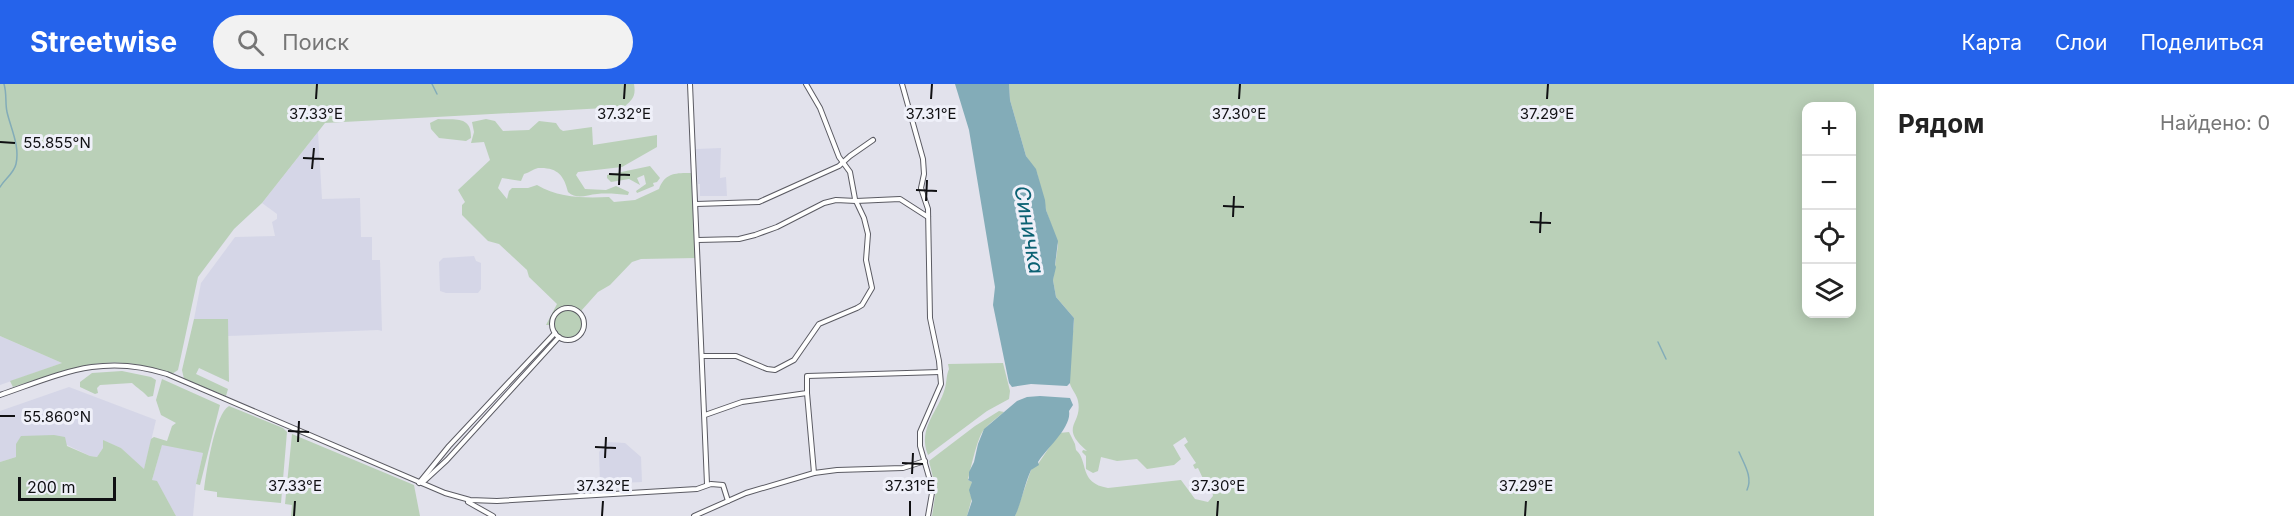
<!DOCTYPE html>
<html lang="ru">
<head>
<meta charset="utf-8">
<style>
  body { margin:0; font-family:Inter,sans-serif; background:#f2f2f2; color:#222 }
  .controls { position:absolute; right:18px; top:18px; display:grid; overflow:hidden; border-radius:12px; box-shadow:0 3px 15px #0003 }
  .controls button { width:54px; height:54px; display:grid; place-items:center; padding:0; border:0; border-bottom:2px solid #e0e0e0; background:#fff; color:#222; font:30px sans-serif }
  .scale { position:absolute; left:18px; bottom:15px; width:98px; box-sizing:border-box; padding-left:6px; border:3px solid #101013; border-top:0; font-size:16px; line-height:21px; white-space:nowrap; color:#101013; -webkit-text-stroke:4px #eff0f9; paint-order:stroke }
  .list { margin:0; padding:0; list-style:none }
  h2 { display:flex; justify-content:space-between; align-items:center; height:78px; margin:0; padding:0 24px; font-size:26px }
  h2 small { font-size:20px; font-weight:400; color:#767676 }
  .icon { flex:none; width:33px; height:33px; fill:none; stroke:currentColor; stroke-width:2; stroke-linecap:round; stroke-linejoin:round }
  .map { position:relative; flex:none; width:1874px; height:432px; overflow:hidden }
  header { display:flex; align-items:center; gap:36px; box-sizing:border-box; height:84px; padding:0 30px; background:#2563eb; color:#fff }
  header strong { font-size:28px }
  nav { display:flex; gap:33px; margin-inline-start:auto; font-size:21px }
  .search { width:420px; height:54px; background:#f2f2f2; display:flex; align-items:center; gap:15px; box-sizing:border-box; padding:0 21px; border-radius:33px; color:#767676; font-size:22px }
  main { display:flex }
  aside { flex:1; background:#fff }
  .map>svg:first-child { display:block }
  .built { fill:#d5d6e7 }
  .green { fill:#bad0b8; fill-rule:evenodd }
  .water { fill:#83acb8 }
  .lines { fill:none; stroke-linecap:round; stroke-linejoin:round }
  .stream { stroke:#83acb8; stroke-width:1.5 }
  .minor-casing { stroke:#5b5b63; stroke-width:6 }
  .minor { stroke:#fff; stroke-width:4 }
  .ticks { fill:none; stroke:#101013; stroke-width:2 }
  .labels { text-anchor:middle; stroke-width:6; stroke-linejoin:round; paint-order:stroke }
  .water-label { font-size:21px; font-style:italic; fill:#0b6173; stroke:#eff0f9 }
  .ticks-label { font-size:15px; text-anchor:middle; fill:#101013; stroke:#eff0f9; stroke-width:6; stroke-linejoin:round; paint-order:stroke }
</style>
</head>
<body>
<header>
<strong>Streetwise</strong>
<div class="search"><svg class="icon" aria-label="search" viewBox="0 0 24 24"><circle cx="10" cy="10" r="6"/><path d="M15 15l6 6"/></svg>Поиск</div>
<nav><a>Карта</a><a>Слои</a><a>Поделиться</a></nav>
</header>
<main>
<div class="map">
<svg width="1874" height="432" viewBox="0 0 1874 432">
  <rect width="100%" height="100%" fill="#e2e2ec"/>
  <g class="built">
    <path d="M 318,48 L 322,115 L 360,114 L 361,153 L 372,153 L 372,176 L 380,176 L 382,247 L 378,246 L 228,252 L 228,236 L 194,235 L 201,199 L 235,153 L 275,152 L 272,138 L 277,135 L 277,130 L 262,119 Z"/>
    <path d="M 721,64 L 720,94 L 726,93 L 727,112 L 700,112 L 700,100 L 698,100 L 696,65 Z"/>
    <path d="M 474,172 L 476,177 L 481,179 L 481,205 L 478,209 L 446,209 L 440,207 L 439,178 L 443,174 Z"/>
    <path d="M 0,252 L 62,279 L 0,301 Z"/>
    <path d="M 69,303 L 156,336 L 144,386 L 121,364 L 104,357 L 103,364 L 97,373 L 90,372 L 67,361 L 18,366 L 16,373 L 0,378 L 0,327 Z"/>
    <path d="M 608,358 L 625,359 L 641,373 L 642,398 L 600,400 L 599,368 Z"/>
    <path d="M 162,360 L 203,369 L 196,400 L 193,432 L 176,432 L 157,398 L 152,396 Z"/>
  </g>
  <g class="green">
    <path d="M 0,0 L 634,0 C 636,12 633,15 624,23 L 325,39 L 262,119 L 234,145 L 198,193 L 178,286 L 172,290 C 108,266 74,284 13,303 L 10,297 L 62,279 L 0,252 Z"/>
    <path d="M 1009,0 L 1874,0 L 1874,432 L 1015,432 L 1031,386 L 1038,380 L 1059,349 L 1069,348 L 1075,360 L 1076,366 C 1089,377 1078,399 1108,404 L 1181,396 L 1195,415 L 1208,418 L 1213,412 L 1212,406 L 1206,401 L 1198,384 L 1195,385 L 1193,381 L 1196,379 L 1184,361 L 1188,358 L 1185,353 L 1173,361 L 1181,375 L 1174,381 L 1147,385 L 1137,375 L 1117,377 L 1101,373 L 1098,387 L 1093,389 L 1086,385 L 1086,372 L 1082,368 L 1083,366 L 1087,367 C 1058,342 1083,341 1078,317 C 1077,311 1072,306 1070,300 C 1065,281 1074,254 1074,234 L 1056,213 L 1053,196 L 1058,161 L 1046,126 L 1037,89 L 1026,72 L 1010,16 ZM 1806,22 L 1852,22 L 1852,230 L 1806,230 Z"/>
    <path d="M 438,35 C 454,36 472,31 471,54 L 466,57 L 439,54 L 431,45 L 430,39 Z"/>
    <path d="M 486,35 L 495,37 L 503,47 L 529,46 L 539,37 L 556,39 L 560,45 L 563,47 L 592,43 L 593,61 L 657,51 L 657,63 L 622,83 L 578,88 L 576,91 L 585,105 L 606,106 L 616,102 L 629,108 L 628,111 C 618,110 607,109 597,110 C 586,111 577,116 568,108 C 564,91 557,83 538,84 C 533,85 529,89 524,90 L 521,97 L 502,94 L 498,104 L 507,115 L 509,107 L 512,104 L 528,104 L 537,101 C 559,114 584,114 609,113 L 614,118 L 635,116 L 659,105 C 665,88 677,89 693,89 L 696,174 L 641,175 L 632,178 L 610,201 L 598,208 L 581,227 C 567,218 553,224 550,241 L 546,241 L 557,220 L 529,193 L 527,186 L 499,160 L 488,157 L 462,131 L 462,121 L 465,118 L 458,106 L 490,76 L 484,58 L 471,59 L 474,48 L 472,38 Z"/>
    <path d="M 650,82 L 660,94 L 657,98 L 653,99 L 654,102 L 637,109 L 636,107 L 646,100 L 644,91 L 637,94 L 640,101 L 629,95 L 611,98 L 607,94 L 607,91 Z"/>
    <circle cx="568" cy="240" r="14"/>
    <path d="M 194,235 L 228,235 L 229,298 L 199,284 L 196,290 L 228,305 L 226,312 L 184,295 L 182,286 Z"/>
    <path d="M 1003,279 L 1010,307 L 1009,315 L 987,327 L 928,371 C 917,344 939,327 945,304 C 947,297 946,292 949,285 L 948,280 Z"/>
    <path d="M 122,287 L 151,293 L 156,296 L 153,312 L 148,313 C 143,307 137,304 132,299 L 100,301 L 97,304 L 98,309 L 95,310 L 80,303 L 80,298 L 92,289 Z"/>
    <path d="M 162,295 L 220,321 L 200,401 L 196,400 L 203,369 L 162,361 L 152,396 L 157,397 L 176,432 L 0,432 L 0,378 L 16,373 L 16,360 L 21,352 L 54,351 L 65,353 L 67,362 L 90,372 L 97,373 L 103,364 L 103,356 L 121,364 L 144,385 L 151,355 L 154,353 L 167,357 L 172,342 L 176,339 L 161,331 L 156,316 Z"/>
    <path d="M 229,322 L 283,344 L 287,348 L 281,419 L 217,413 L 217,408 L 204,406 C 206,389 215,329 229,322 Z"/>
    <path d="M 999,327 L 1004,328 C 997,334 988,340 983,347 C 977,355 970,387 968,396 L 972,398 L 970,409 L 972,414 L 967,432 L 932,432 L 936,406 L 929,377 L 975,342 Z"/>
    <path d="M 292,350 L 414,401 L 420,432 L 291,432 L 292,421 L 285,420 Z"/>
  </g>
  <g class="water">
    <path d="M 955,0 L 1009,0 L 1010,16 L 1026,72 L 1036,85 L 1045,116 L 1046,126 L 1058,157 L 1055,181 L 1056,183 L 1053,196 L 1056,213 L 1074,234 L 1070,299 L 1067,302 L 1031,300 L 1012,303 L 1009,299 L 993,221 L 995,203 L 969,46 Z"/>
    <path d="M 1040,312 L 1070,314 L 1073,321 L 1069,327 C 1072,343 1047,364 1038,378 L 1039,381 L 1031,386 C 1024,401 1022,417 1015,432 L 967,432 L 972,417 L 969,406 L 972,398 L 968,396 L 969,394 L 969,388 L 974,378 L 978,360 L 984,345 L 1017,317 L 1027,313 Z"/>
  </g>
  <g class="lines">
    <g class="stream">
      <path d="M 432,0 L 437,10"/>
      <path d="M 0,103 C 5,95 14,89 16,80 C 20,62 11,45 7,28 C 5,19 7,10 4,0"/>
      <path d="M 1658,258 L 1666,275"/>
      <path d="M 1739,368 C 1744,380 1753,393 1747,406"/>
    </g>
    <g class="minor-casing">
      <g id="minor">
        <path d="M 690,0 L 707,400"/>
        <path d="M 902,0 L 923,75 L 924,90 L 921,104 L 928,125 L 930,234 L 939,277 L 941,300 L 920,348 L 920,362 L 931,400 L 932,409 L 928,432"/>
        <path d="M 696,120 L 759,118 L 839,82 L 850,72 L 873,56"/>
        <path d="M 698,156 L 739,155 L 755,151 L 777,143 L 824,119 L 836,116 L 856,117 L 900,115 L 928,133"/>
        <circle cx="568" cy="240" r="16"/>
        <path d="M 703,272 L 736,272 L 767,285 L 775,286 L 794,276 L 819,240 L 857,224 L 862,221 L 872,204 L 866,176 L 868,150 L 864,134 L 855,115 L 850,88 L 839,73 L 820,24 L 806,0"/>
        <path d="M 807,309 L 814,389"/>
        <path d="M 0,311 C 61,290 102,269 167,290 L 445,409 L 470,416 L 497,417 L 697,405 L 711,400 L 723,401 L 728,417"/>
        <path d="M 705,331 L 742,318 L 807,309 L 807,292 L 940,288"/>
        <path d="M 419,399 L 449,362 L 555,249"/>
        <path d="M 422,399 L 447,376 L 559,253"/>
        <path d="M 468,418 L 493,432"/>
        <path d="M 694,432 L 746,409 L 814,389 L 837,386 L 903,384 L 925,377"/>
      </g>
    </g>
    <use href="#minor" class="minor"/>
  </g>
  <path class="ticks" d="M 316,15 L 317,0M 624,15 L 625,0M 931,15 L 932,0M 1239,15 L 1240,0M 1547,15 L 1548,0M 0,58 L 15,59M 303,74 L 324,75M 312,85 L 314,64M 609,90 L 630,91M 619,101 L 620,80M 916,106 L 937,107M 926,117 L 927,96M 1223,122 L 1244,123M 1233,133 L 1234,112M 1530,138 L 1551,139M 1540,149 L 1541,128M 0,332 L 15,332M 288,347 L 309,348M 298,358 L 299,337M 595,363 L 616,364M 605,374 L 606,353M 902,379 L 923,380M 912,390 L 913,369M 294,432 L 295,417M 602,432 L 603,417M 910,432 L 910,417M 1217,432 L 1218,417M 1525,432 L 1526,417"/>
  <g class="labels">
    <g class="water-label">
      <text transform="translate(1029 146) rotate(80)" y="7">Синичка</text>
    </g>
  </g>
  <g class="ticks-label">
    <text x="316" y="35">37.33°E</text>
    <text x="624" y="35">37.32°E</text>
    <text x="931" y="35">37.31°E</text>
    <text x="1239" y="35">37.30°E</text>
    <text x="1547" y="35">37.29°E</text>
    <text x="57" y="64">55.855°N</text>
    <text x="57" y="338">55.860°N</text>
    <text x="295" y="407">37.33°E</text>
    <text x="603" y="407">37.32°E</text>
    <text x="910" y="407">37.31°E</text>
    <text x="1218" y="407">37.30°E</text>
    <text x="1526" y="407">37.29°E</text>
  </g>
</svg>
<div class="controls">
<button>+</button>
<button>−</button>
<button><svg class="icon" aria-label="locate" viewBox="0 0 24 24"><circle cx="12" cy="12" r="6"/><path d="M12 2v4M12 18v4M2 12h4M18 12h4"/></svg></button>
<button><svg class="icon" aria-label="layers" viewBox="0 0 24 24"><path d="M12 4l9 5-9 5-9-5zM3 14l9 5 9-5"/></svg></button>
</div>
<div class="scale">200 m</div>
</div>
<aside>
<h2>Рядом<small>Найдено: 0</small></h2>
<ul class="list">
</ul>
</aside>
</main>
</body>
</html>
